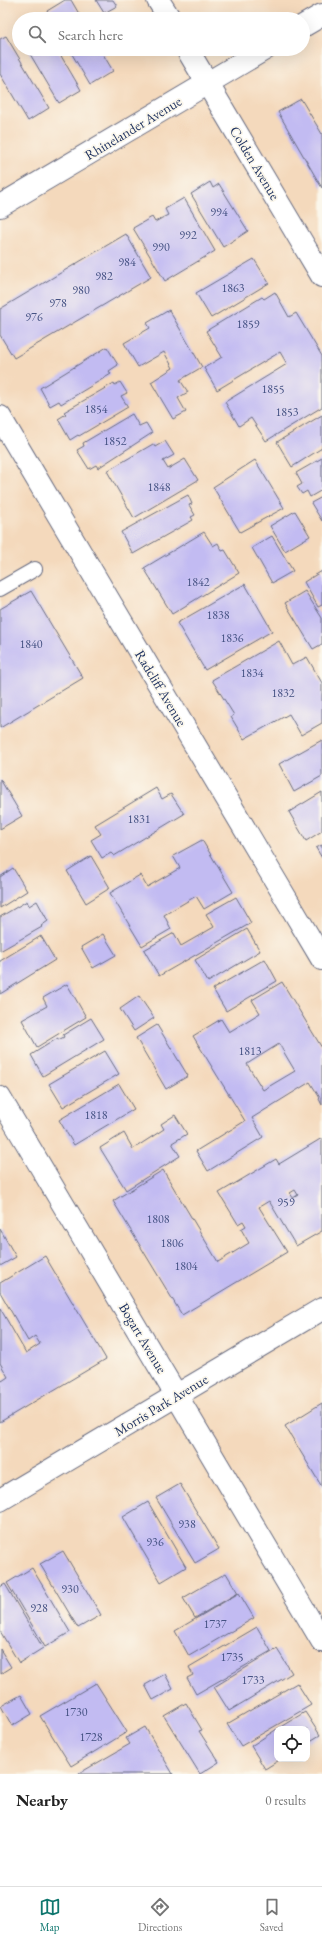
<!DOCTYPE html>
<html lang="en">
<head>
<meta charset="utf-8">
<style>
  body { margin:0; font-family:"EB Garamond",serif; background:#f6f6f6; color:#222 }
  .controls { position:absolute; right:12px; bottom:12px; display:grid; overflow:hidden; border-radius:8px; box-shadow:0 4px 16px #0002 }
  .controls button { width:36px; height:36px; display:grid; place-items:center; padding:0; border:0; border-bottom:1px solid #e0e0e0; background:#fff; color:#222; font:20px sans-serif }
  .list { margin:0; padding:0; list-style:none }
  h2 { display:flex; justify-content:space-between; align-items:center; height:52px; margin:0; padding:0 16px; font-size:17px }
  h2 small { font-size:13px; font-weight:400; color:#767676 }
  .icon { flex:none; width:22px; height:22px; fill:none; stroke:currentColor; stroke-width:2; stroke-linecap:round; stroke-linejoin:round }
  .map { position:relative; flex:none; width:322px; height:1774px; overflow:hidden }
  .search { position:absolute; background:#fff; box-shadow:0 4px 16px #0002; left:12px; right:12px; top:12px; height:44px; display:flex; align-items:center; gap:10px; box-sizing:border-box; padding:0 14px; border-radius:22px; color:#767676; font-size:15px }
  .sheet { height:112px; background:#fff }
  nav { display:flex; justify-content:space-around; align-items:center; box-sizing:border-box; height:56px; border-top:1px solid #e0e0e0; background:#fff; font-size:11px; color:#767676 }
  nav a { display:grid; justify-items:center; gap:2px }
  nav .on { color:#0f766e }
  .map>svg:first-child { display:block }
  .building { fill:#c2bbf2; fill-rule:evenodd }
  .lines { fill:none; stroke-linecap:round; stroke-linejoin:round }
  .lane-casing { stroke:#676a7f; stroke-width:16 }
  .street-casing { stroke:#676a7f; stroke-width:24 }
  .secondary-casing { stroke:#676a7f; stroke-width:24 }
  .lane { stroke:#fff; stroke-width:14 }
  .street { stroke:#fff; stroke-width:22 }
  .secondary { stroke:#fff; stroke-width:22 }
  .labels { text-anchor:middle; stroke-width:3.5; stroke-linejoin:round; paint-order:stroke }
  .number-label { font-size:12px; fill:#455283 }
  .street-label { font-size:14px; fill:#1b2f5e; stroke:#fbf7ec }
</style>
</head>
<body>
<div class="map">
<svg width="322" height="1774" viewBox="0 0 322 1774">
  <rect width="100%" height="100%" fill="#fbf7ec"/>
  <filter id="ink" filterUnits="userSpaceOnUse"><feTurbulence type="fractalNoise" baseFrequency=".025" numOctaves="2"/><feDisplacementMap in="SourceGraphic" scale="8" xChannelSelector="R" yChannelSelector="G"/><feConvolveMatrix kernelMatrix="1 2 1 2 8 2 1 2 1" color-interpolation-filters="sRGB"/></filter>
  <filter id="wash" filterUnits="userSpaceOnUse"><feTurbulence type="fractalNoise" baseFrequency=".012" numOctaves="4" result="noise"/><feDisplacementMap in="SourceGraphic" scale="16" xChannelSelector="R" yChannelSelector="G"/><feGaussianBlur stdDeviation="0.9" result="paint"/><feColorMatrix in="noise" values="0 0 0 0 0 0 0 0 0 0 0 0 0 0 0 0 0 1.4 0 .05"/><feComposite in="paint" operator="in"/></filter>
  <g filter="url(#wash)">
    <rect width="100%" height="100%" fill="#f4d9bc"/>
    <g id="blocks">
      <g class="building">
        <path d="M 65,0 L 71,0 L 82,19 L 51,19 L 47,11 Z"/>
        <path d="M 96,0 L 113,0 L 117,6 L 104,13 Z"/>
        <path d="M 6,36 L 49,108 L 28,121 L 0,74 L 0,39 Z"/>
        <path d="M 27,49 L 57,49 L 81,90 L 59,103 Z"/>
        <path d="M 69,49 L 100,49 L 113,71 L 90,85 Z"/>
        <path d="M 301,99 L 322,134 L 322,188 L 278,112 Z"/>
        <path d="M 210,182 L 213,188 L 219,184 L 248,231 L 223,247 L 191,194 Z"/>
        <path d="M 184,198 L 215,251 L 165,281 L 133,228 L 152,217 L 155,222 L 162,218 L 168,215 L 165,209 Z"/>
        <path d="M 126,234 L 151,277 L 14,358 L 0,335 L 0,309 Z"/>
        <path d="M 254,259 L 269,283 L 211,318 L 196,293 Z"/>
        <path d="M 275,292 L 289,317 L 296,313 L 322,356 L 322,407 L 266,441 L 251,418 L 239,426 L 225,402 L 287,364 L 280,352 L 217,390 L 204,368 L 222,357 L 206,331 L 262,297 L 264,299 Z"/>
        <path d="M 169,310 L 202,367 L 180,380 L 188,392 L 178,398 L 186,412 L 173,419 L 151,382 L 173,368 L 164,352 L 138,367 L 124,343 L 150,328 L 147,323 Z"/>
        <path d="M 107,347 L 118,365 L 109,371 L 111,374 L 61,404 L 59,401 L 50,406 L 40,388 Z"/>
        <path d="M 120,382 L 127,393 L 121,396 L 128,407 L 79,436 L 78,435 L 70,440 L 58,419 L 66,414 L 64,412 L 114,383 L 115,385 Z"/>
        <path d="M 132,414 L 139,426 L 146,423 L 152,433 L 98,468 L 96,465 L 89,469 L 77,450 L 84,446 L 83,443 Z"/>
        <path d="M 322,415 L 322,448 L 292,467 L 277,442 Z"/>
        <path d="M 165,441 L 174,455 L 163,461 L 168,469 L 185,459 L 198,480 L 134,518 L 107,471 L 153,444 L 155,447 Z"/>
        <path d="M 322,458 L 322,490 L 310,497 L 307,491 L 302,494 L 297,487 L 302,484 L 296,473 Z"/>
        <path d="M 255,460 L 284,508 L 240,532 L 213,487 Z"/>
        <path d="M 188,495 L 192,504 L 189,505 L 195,515 L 191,517 L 193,520 L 133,554 L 121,532 Z"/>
        <path d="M 322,497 L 322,521 L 311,503 Z"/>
        <path d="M 295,511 L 310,536 L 285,551 L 270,526 Z"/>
        <path d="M 204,532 L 213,546 L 218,543 L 222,551 L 225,550 L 239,573 L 172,614 L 144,568 Z"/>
        <path d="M 272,536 L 293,571 L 272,583 L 252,548 Z"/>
        <path d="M 322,571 L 322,605 L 318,607 L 304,582 Z"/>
        <path d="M 245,584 L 272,631 L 205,670 L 177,623 Z"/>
        <path d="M 31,591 L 83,678 L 0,728 L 0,609 Z"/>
        <path d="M 305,591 L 322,618 L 322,644 L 313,649 L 285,603 Z"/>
        <path d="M 279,641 L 292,665 L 307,657 L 322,683 L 322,723 L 301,735 L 289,714 L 244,739 L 231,717 L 234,715 L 212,680 Z"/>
        <path d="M 322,740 L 322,776 L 294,792 L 279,764 Z"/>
        <path d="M 0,779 L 22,816 L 0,829 Z"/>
        <path d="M 156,788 L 162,799 L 171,794 L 184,814 L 114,856 L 111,853 L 102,858 L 91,840 L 101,834 L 95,825 Z"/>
        <path d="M 322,792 L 322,831 L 306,841 L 289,812 Z"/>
        <path d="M 202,840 L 233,892 L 204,909 L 196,896 L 164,915 L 171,929 L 142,946 L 110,893 L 140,875 L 147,887 L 180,868 L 173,856 Z"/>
        <path d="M 322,845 L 322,858 L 316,848 Z"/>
        <path d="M 91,856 L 110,888 L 86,903 L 67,871 Z"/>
        <path d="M 13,868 L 27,891 L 0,908 L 0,877 Z"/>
        <path d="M 236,897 L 251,923 L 159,976 L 144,950 L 174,933 L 181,946 L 214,927 L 206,914 Z"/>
        <path d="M 27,901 L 29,906 L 37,901 L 48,921 L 41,926 L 42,927 L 0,951 L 0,917 Z"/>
        <path d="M 247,929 L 260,951 L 208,982 L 195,960 Z"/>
        <path d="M 103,934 L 116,955 L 93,968 L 81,947 Z"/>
        <path d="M 41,936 L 55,960 L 0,994 L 0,961 Z"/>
        <path d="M 265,959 L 277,981 L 226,1011 L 213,989 Z"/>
        <path d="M 282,982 L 322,1048 L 322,1105 L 319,1099 L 320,1098 L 310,1082 L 252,1118 L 263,1137 L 208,1171 L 196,1151 L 245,1121 L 193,1036 L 221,1019 L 229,1032 L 260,1013 L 252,1000 ZM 279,1044 L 295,1071 L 263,1090 L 247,1064 Z"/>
        <path d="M 67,984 L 86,1017 L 37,1047 L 22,1020 L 47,1006 L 43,998 Z"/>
        <path d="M 139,996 L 154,1018 L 134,1031 L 120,1009 Z"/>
        <path d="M 91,1018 L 104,1039 L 43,1076 L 31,1055 L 58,1038 L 58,1040 L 64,1037 L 63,1035 Z"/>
        <path d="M 157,1025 L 188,1076 L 166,1089 L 136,1038 Z"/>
        <path d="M 105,1051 L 119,1074 L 63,1107 L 49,1084 Z"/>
        <path d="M 119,1084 L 134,1109 L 74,1145 L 59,1120 Z"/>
        <path d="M 175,1115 L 187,1134 L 172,1143 L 180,1156 L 126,1190 L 100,1148 L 124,1133 L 133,1149 L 164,1129 L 161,1124 Z"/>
        <path d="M 322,1138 L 322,1231 L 296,1246 L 269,1201 L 259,1207 L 287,1252 L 182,1315 L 113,1201 L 163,1170 L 218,1262 L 249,1243 L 241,1229 L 246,1226 L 243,1221 L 238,1224 L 219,1193 L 276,1159 L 279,1164 ZM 295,1190 L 298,1195 L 293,1198 L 290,1193 Z"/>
        <path d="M 0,1229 L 16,1257 L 0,1266 Z"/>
        <path d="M 45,1256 L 106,1359 L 0,1422 L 0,1377 L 2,1381 L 8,1377 L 0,1363 L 0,1308 L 26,1353 L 40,1344 L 35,1336 L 28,1341 L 0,1292 L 0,1283 Z"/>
        <path d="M 322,1403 L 322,1487 L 285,1426 Z"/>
        <path d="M 180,1484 L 219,1549 L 195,1563 L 156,1498 Z"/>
        <path d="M 148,1502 L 186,1567 L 161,1582 L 123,1517 Z"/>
        <path d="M 63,1551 L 101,1615 L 78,1628 L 40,1564 Z"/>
        <path d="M 32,1568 L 70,1632 L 45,1647 L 7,1583 Z"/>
        <path d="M 226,1573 L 238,1593 L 195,1618 L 183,1598 Z"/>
        <path d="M 5,1584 L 43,1648 L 19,1663 L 0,1631 L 0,1587 Z"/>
        <path d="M 239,1593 L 254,1618 L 189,1656 L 175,1631 Z"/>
        <path d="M 257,1627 L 271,1651 L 196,1694 L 187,1678 L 193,1675 L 189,1667 Z"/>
        <path d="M 0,1649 L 11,1667 L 0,1674 Z"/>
        <path d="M 277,1649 L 292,1673 L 229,1711 L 214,1687 Z"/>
        <path d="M 165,1674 L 173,1689 L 153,1700 L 145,1685 Z"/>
        <path d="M 96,1683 L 127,1732 L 71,1766 L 40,1716 Z"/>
        <path d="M 297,1683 L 311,1705 L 241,1746 L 227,1724 Z"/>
        <path d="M 21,1695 L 32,1714 L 12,1726 L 1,1706 Z"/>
        <path d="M 186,1703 L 202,1730 L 199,1731 L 219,1762 L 200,1774 L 164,1716 Z"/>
        <path d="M 305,1712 L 320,1735 L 307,1743 L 307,1729 L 277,1729 Z"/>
        <path d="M 145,1727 L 173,1774 L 78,1774 L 130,1744 L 126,1738 Z"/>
        <path d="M 277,1729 L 277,1759 L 281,1759 L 265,1769 L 251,1746 Z"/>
      </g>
    </g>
  </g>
  <g filter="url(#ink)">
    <use href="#blocks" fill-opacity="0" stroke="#676a7f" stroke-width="1"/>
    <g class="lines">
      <g class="lane-casing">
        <path id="lane" d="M 0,589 L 35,569"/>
      </g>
      <g class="street-casing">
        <g id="street">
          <path d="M 158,0 L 170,19"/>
          <path d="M 303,26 L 322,15"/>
          <path d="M 187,49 L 322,276"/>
          <path d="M 0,206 L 265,49"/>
          <path d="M 0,417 L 322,959"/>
          <path d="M 0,1098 L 322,1641"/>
        </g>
      </g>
      <g class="secondary-casing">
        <path id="secondary" d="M 0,1500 L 322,1309"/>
      </g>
      <use href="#lane" class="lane"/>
      <use href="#street" class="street"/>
      <use href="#secondary" class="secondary"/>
    </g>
  </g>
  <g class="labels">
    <g class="number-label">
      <text x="219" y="216">994</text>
      <text x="188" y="239">992</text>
      <text x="161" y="251">990</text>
      <text x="127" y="266">984</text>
      <text x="104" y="280">982</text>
      <text x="233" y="292">1863</text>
      <text x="81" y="294">980</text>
      <text x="58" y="307">978</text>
      <text x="34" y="321">976</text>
      <text x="248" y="328">1859</text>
      <text x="273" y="393">1855</text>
      <text x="96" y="413">1854</text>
      <text x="287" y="416">1853</text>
      <text x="115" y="445">1852</text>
      <text x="159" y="491">1848</text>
      <text x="198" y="586">1842</text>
      <text x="218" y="619">1838</text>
      <text x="232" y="642">1836</text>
      <text x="31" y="648">1840</text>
      <text x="252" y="677">1834</text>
      <text x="283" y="697">1832</text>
      <text x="139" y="823">1831</text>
      <text x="250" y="1055">1813</text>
      <text x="96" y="1119">1818</text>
      <text x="286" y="1206">959</text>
      <text x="158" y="1223">1808</text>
      <text x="172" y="1247">1806</text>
      <text x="186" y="1270">1804</text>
      <text x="187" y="1528">938</text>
      <text x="155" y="1546">936</text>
      <text x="70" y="1593">930</text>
      <text x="39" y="1612">928</text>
      <text x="215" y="1628">1737</text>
      <text x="232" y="1661">1735</text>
      <text x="253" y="1684">1733</text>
      <text x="76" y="1716">1730</text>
      <text x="91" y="1741">1728</text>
    </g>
    <g class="street-label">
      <text transform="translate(133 128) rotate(-31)" y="5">Rhinelander Avenue</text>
      <text transform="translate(255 163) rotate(59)" y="5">Colden Avenue</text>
      <text transform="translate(161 688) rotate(59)" y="5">Radcliff Avenue</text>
      <text transform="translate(143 1338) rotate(59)" y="5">Bogart Avenue</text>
      <text transform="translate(161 1405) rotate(-31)" y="5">Morris Park Avenue</text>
    </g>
  </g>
</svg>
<div class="controls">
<button><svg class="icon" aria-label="locate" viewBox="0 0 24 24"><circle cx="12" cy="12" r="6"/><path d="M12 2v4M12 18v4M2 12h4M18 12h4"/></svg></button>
</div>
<div class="search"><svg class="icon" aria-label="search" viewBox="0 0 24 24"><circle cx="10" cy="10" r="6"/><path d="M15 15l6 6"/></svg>Search here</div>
</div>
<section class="sheet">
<h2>Nearby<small>0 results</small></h2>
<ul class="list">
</ul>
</section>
<nav>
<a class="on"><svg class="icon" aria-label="map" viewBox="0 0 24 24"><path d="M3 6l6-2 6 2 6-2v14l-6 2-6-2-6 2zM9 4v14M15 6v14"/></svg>Map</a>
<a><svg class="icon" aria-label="directions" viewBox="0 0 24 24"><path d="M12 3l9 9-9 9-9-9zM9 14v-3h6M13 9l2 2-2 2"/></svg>Directions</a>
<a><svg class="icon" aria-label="saved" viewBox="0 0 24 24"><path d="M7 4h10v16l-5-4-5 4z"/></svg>Saved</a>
</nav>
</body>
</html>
